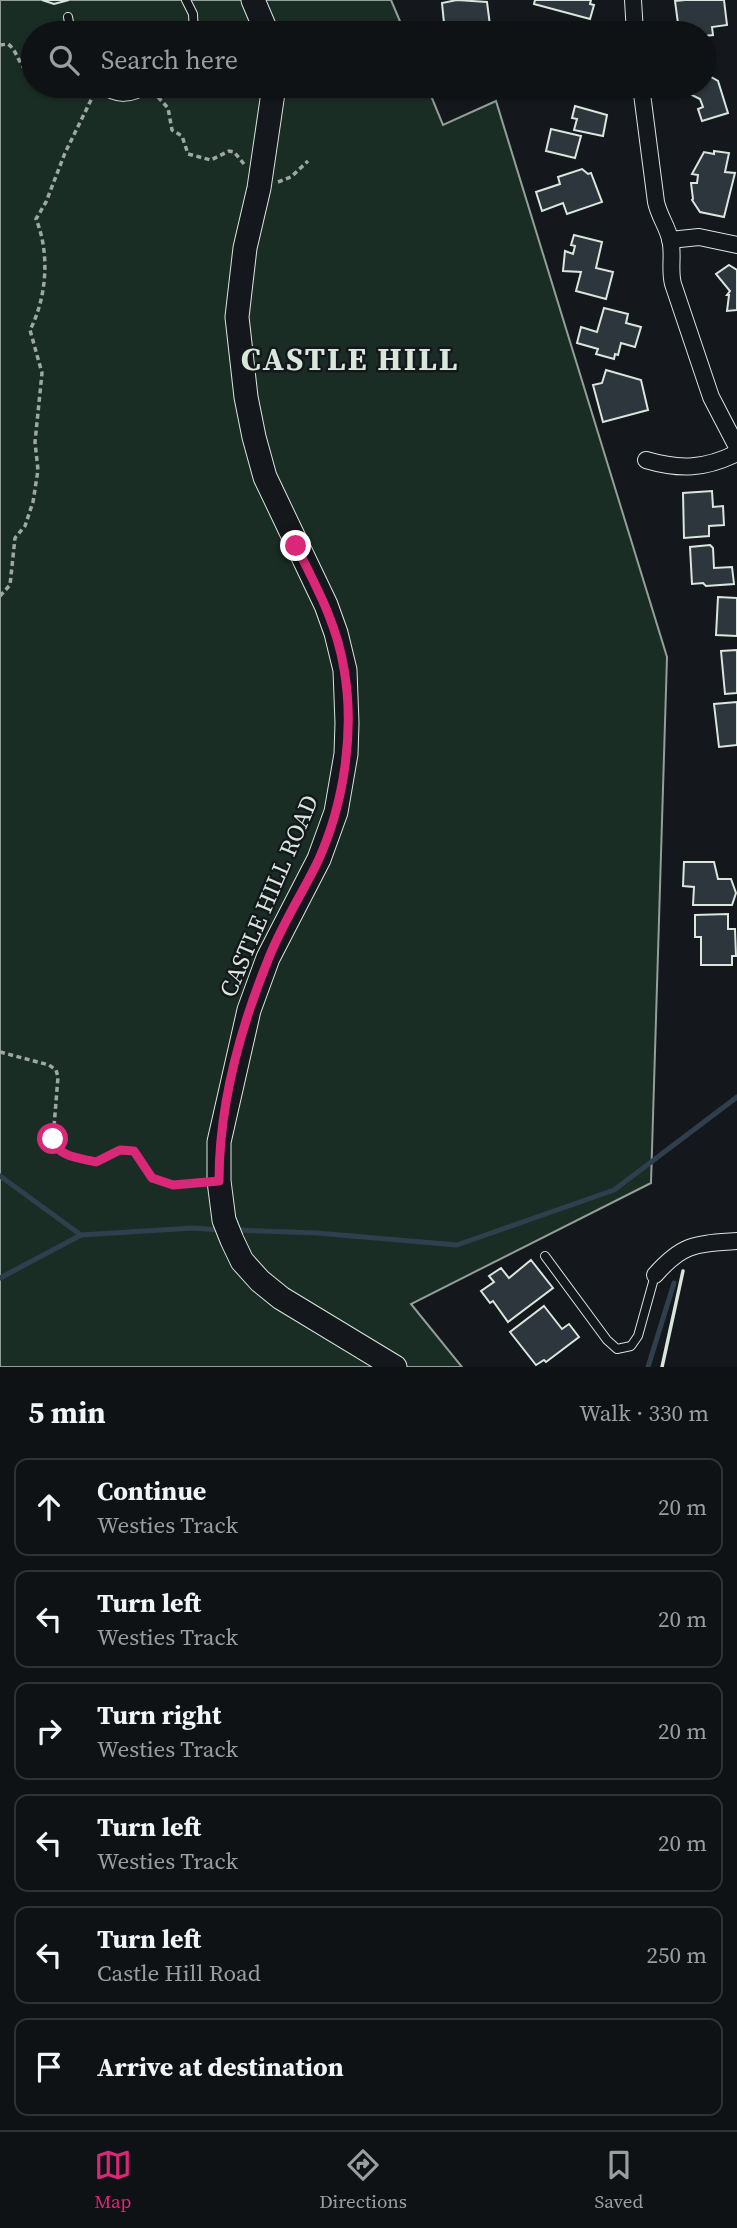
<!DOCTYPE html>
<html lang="en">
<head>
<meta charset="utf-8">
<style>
  body { margin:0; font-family:"Source Serif 4",serif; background:#181b1e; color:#f1f3f6 }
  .stop { position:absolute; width:21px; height:21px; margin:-16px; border:5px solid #db2777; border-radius:50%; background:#fff }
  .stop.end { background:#db2777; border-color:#fff; box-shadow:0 2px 7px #0008 }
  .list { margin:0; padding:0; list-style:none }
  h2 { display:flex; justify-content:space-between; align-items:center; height:91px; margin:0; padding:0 28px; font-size:30px }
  h2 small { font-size:23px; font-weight:400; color:#9b9ea0 }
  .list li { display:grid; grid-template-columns:46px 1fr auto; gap:21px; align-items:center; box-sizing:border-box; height:98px; margin:0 14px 14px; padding:0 14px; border:2px solid #2f3234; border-radius:14px }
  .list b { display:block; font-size:26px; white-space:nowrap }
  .list p { margin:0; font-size:23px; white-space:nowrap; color:#9b9ea0 }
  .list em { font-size:23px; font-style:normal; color:#9b9ea0 }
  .icon { flex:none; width:38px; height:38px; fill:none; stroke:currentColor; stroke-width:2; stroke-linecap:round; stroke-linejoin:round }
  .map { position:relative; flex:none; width:737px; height:1367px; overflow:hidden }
  .search { position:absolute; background:#0f1215; box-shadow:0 2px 5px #0004; left:21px; right:21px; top:21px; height:77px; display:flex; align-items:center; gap:18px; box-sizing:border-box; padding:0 24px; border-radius:38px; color:#9b9ea0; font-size:26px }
  .sheet { height:763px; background:#0f1215 }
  nav { display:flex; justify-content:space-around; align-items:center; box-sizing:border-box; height:98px; border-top:2px solid #2f3234; background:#0f1215; font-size:19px; color:#9b9ea0 }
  nav a { display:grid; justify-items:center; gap:4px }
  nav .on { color:#db2777 }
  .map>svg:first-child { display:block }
  .green { fill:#1a2d24; stroke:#939e99; stroke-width:2 }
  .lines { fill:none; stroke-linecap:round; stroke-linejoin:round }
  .stream { stroke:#2f3f4d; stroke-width:5 }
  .building { fill:#2c363c; stroke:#d8e6dc; stroke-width:2 }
  .lane-casing { stroke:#d8e6dc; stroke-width:10 }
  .street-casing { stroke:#d8e6dc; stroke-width:18 }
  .secondary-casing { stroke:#d8e6dc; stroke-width:25 }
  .path { stroke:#9da8a2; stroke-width:3.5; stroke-dasharray:5 3.5; stroke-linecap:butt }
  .lane { stroke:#14181c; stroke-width:8 }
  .street { stroke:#14181c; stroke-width:16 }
  .secondary { stroke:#14181c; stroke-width:23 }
  .wall { stroke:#d8e6dc; stroke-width:3.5 }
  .route { stroke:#db2777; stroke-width:9 }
  .labels { text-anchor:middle; stroke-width:5; stroke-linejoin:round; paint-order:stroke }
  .street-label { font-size:24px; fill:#d8e6dc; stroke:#14181c }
  .district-label { font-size:32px; font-weight:bold; letter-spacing:2px; fill:#d8e6dc; stroke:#14181c }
</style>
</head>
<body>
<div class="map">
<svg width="737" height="1367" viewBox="0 0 737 1367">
  <rect width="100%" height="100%" fill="#14181c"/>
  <path class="green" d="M 0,0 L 391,0 L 405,33 L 33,33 L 33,86 L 427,86 L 443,125 L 496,101 L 667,657 L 651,1183 L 411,1304 L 462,1367 L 0,1367 Z"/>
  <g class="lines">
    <g class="stream">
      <path d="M 0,1176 L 81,1235"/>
      <path d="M 234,1230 L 317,1233 L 457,1245 L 614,1190 L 737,1097"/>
      <path d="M 0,1278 L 81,1235 L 193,1228 L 220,1230"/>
      <path d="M 648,1367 L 674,1283"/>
    </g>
  </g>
  <g class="building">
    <path d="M 42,0 L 69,0 L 54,4 Z"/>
    <path d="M 457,0 L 487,2 L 491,33 L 441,33 L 440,24 L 444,23 L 442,3 Z"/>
    <path d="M 535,0 L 591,0 L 590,4 L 594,5 L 590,19 L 534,4 Z"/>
    <path d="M 685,0 L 724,0 L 727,25 L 712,27 L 713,35 L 704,36 L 704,33 L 694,33 L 693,30 L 679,31 L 675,1 Z"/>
    <path d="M 704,73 L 718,81 L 728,113 L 702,121 L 698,109 L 703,107 L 700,99 L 684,91 L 687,86 L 704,86 Z"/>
    <path d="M 575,106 L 607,115 L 603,136 L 574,130 L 577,119 L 572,118 Z"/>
    <path d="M 551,129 L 581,136 L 575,158 L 546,151 Z"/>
    <path d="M 714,151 L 729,153 L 725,172 L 735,173 L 724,217 L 700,212 L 692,200 L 693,199 L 691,183 L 697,183 L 698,175 L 692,174 L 704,152 L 714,154 Z"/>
    <path d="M 582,169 L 588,174 L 591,173 L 602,202 L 567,214 L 563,203 L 542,211 L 536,192 L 560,184 L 558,177 Z"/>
    <path d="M 574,235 L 602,242 L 596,268 L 613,272 L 606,299 L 576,291 L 581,272 L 563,271 L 565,251 L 573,254 L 575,246 L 571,245 Z"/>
    <path d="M 729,265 L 737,270 L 737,310 L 727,311 L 729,295 L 727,295 L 730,291 L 716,274 Z"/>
    <path d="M 604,308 L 628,314 L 626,323 L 641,327 L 635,347 L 621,343 L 618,355 L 615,354 L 614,359 L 596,354 L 598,349 L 577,343 L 581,327 L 597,332 Z"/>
    <path d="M 606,370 L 641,380 L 648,410 L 603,422 L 593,385 L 602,383 Z"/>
    <path d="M 712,491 L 713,507 L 723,506 L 724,525 L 709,526 L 709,536 L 684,538 L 683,493 Z"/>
    <path d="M 710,545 L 713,548 L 714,568 L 732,567 L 734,584 L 706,586 L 703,583 L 692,584 L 690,547 Z"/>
    <path d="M 718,597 L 737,598 L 737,636 L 716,635 Z"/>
    <path d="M 737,650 L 737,693 L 725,694 L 721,651 Z"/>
    <path d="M 737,702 L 737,745 L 719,747 L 714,704 Z"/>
    <path d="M 684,862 L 714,862 L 718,879 L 731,879 L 736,893 L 732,905 L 693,905 L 694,887 L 683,886 Z"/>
    <path d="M 728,914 L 728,929 L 735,929 L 736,956 L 732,956 L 732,965 L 701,965 L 701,937 L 695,937 L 695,915 Z"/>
    <path d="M 531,1260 L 553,1288 L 508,1322 L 493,1301 L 490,1303 L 481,1291 L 494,1282 L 489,1276 L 501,1268 L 509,1278 Z"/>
    <path d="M 544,1306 L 562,1329 L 569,1324 L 579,1337 L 546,1362 L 544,1360 L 536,1365 L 510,1332 Z"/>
  </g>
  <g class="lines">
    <g class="lane-casing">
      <g id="lane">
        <path d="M 186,0 L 193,14 L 194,33"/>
        <path d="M 68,17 L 71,33"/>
        <path d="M 96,86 C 118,101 130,100 153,86"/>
        <path d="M 545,1256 L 607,1340 L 617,1349 L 631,1346 L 638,1336 L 655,1275"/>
      </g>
    </g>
    <g class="street-casing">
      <g id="street">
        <path d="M 633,0 L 635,33"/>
        <path d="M 641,86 L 656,202 C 659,216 667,226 670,239 C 674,254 669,269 673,284 L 711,397 L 737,447"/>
        <path d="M 670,240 L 699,237 L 737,245"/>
        <path d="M 646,460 C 680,470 705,469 737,453"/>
        <path d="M 655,1275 C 683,1243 696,1244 737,1241"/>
      </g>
    </g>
    <g class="secondary-casing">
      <g id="secondary">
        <path d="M 253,0 L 267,33"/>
        <path d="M 274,86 L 259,188 L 245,248 L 237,317 L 246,397 L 254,437 L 265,477 L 326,605 L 336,633 L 345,670 L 347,723 L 346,754 L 336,812 L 319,859 L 268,958 L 249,1010 L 219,1142 L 219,1181 L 224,1220 L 232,1240 L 242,1261 L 260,1281 L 281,1298 L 395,1367"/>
      </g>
    </g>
    <g class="path">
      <path d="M 0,45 L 8,44 C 19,52 19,70 33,75"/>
      <path d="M 158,97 L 168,108 L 172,130 L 182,136 L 188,154 L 211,160 L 229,151 L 234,152 L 244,164"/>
      <path d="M 278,182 L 291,177 L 308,161"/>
      <path d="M 0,596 L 10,585 L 15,538 L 25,526 L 33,502 L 38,470 L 35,442 L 42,373 L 30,330 C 47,297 50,253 36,219 L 46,202 L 65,153 L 92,98"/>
      <path d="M 0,1052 L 49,1065 L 56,1070 L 58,1077 L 53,1139 C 57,1157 80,1158 97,1162 L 120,1150 L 134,1151 L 152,1178 L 173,1185 L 201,1183"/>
    </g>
    <use href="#lane" class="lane"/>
    <use href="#street" class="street"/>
    <use href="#secondary" class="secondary"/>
    <path class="wall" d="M 662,1367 L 683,1271"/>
  </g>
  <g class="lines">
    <path class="route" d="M 53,1139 C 57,1157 80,1158 96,1162 L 120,1150 L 134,1151 L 152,1178 L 173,1185 L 219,1181 C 219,1107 240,1029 268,960 C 281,926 302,894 318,861 C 344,804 355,731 344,669 C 337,624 316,586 296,546"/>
  </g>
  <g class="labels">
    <g class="street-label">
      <text transform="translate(269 896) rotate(-67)" y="8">CASTLE HILL ROAD</text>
    </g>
    <g class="district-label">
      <text x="350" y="370">CASTLE HILL</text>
    </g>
  </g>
</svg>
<div class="stop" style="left:53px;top:1139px"></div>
<div class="stop end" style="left:296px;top:546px"></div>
<div class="search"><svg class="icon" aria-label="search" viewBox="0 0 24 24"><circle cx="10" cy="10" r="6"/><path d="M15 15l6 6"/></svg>Search here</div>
</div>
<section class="sheet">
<h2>5 min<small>Walk · 330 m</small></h2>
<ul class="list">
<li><svg class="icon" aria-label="ahead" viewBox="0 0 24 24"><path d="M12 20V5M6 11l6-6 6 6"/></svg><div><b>Continue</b><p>Westies Track</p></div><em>20 m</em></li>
<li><svg class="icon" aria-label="left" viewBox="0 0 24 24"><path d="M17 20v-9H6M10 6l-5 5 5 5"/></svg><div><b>Turn left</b><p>Westies Track</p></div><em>20 m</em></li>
<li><svg class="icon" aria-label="right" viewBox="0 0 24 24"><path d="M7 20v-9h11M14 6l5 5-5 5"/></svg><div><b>Turn right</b><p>Westies Track</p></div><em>20 m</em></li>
<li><svg class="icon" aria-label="left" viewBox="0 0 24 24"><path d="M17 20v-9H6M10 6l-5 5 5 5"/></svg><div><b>Turn left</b><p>Westies Track</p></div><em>20 m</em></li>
<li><svg class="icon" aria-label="left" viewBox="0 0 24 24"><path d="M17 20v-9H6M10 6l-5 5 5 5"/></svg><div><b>Turn left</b><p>Castle Hill Road</p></div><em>250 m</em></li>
<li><svg class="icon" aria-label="arrive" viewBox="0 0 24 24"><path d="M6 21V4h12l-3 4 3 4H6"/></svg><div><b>Arrive at destination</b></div></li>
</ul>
</section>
<nav>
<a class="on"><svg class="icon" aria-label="map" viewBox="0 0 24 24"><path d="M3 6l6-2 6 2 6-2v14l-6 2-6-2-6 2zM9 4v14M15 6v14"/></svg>Map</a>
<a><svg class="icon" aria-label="directions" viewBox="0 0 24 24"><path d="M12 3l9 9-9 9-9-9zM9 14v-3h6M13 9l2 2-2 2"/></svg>Directions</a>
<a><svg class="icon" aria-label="saved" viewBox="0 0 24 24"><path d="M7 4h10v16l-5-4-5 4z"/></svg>Saved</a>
</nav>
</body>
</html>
